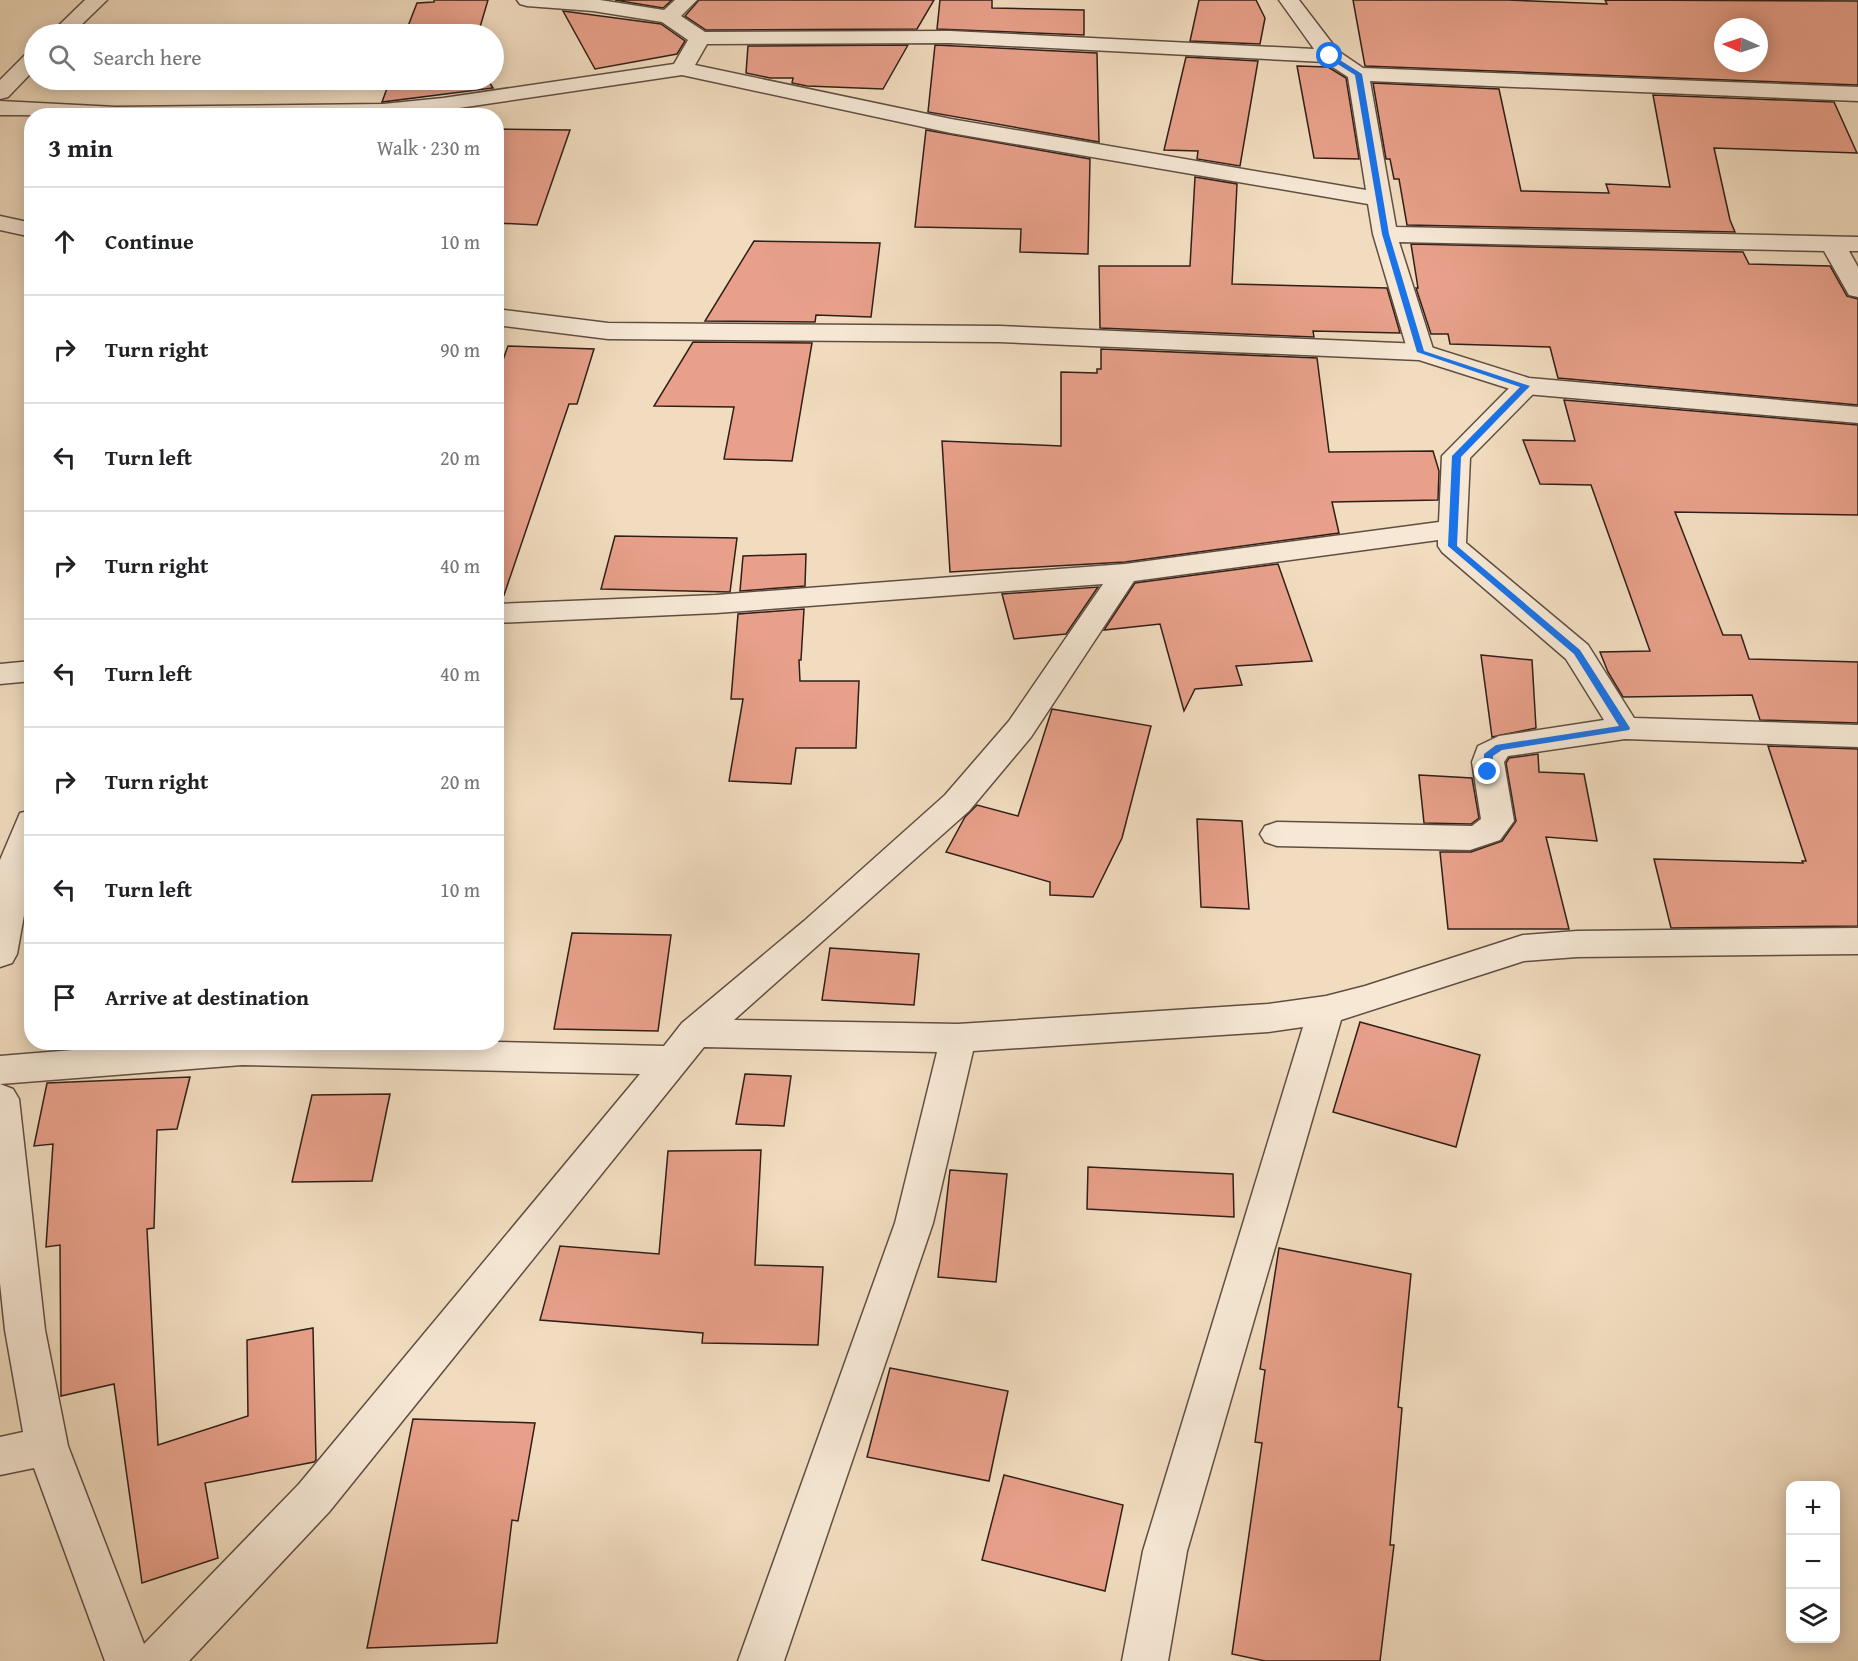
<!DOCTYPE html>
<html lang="en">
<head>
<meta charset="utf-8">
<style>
  body { margin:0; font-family:"Gentium Book Plus",serif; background:#f2f2f2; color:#202124 }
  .controls { position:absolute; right:18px; bottom:18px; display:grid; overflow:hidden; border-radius:12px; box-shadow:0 3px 15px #0003 }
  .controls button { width:54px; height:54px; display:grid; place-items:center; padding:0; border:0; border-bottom:2px solid #e0e0e0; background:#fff; color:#202124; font:30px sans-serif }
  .compass { position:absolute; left:1714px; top:18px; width:54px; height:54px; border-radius:50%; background:#fff; box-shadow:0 3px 15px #0003; rotate:273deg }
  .stop { position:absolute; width:18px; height:18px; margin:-14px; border:4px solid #1a73e8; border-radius:50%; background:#fff }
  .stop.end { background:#1a73e8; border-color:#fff; box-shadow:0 2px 6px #0008 }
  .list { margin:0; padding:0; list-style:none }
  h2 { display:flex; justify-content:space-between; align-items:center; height:78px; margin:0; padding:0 24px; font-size:26px }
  h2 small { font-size:20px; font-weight:400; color:#757577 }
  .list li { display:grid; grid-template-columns:39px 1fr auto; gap:18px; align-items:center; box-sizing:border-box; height:108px; padding:0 24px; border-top:2px solid #e0e0e0 }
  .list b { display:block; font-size:22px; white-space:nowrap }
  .list em { font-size:20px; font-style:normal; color:#757577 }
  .icon { flex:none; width:33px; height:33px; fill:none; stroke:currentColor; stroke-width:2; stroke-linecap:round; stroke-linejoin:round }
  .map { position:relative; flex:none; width:1858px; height:1661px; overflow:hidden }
  .search { position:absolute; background:#fff; box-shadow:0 3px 15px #0003; left:24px; top:24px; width:480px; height:66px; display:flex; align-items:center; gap:15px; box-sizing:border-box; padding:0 21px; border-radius:33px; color:#757577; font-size:22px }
  .panel { position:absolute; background:#fff; box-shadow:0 3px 15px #0003; left:24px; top:108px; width:480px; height:942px; border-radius:24px }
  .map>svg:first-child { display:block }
  .building { fill:#e8a08a; stroke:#301f18; stroke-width:1.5; fill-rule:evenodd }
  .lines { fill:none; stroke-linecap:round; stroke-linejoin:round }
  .minor-casing { stroke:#604e42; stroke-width:3 }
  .tertiary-casing { stroke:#604e42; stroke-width:3 }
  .minor { fill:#f6e8d5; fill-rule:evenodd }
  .tertiary { fill:#f6e8d5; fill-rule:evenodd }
  .route { fill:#1a73e8 }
</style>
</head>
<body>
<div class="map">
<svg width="1858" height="1661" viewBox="0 0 1858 1661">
  <rect width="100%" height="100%" fill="#f1dcbf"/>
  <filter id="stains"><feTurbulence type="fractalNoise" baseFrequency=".00333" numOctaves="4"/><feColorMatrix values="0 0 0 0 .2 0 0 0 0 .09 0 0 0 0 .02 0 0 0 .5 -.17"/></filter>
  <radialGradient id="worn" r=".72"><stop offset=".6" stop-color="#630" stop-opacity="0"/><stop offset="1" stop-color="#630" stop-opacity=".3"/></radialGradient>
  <g class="building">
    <path d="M 434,0 L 488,0 L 478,34 L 405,34 L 417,3 L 434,2 Z"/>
    <path d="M 615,0 L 672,0 L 663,8 Z"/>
    <path d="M 699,0 L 934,0 L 917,29 L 706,30 L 685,16 Z"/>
    <path d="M 940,0 L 992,0 L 992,8 L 1084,10 L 1084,35 L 937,29 Z"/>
    <path d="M 1199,0 L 1256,0 L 1265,18 L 1260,44 L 1190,41 Z"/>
    <path d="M 1353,0 L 1508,0 L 1607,4 L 1605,0 L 1858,1 L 1858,85 L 1365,66 ZM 1723,27 L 1759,27 L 1759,63 L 1723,63 Z"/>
    <path d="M 563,11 L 661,24 L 685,41 L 677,54 L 595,69 Z"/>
    <path d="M 908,45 L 883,89 L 807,86 L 792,83 L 793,78 L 770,78 L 746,73 L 748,46 Z"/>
    <path d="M 935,45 L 1097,53 L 1099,142 L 928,112 Z"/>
    <path d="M 1186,57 L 1258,61 L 1240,166 L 1197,159 L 1198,151 L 1164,150 Z"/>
    <path d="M 1297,66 L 1328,67 L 1346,78 L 1359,159 L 1314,158 Z"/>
    <path d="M 390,80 L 488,80 L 493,88 L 382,102 Z"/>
    <path d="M 1373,83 L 1499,89 L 1521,191 L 1609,193 L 1606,184 L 1670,187 L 1653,95 L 1834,102 L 1857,153 L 1714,148 L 1730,220 L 1735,232 L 1407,225 L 1399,179 L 1394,179 L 1390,159 L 1386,159 Z"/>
    <path d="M 496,129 L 570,130 L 537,225 L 496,223 Z"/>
    <path d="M 926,130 L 1090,159 L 1088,254 L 1020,252 L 1021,229 L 915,227 Z"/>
    <path d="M 1195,177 L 1237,184 L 1232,284 L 1387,288 L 1400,333 L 1313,331 L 1314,337 L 1100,328 L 1099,266 L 1190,266 Z"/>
    <path d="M 754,241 L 880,243 L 871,317 L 816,315 L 815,322 L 705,321 Z"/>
    <path d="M 1411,244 L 1743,252 L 1749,264 L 1830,266 L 1847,296 L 1858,299 L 1858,405 L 1558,378 L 1550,347 L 1450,344 L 1448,334 L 1431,334 L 1416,288 L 1418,288 Z"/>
    <path d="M 693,342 L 812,343 L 792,461 L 724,459 L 734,407 L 654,406 Z"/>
    <path d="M 508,346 L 594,349 L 577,404 L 569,404 L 504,595 L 496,593 L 496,379 Z"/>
    <path d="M 1101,349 L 1317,358 L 1329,452 L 1433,451 L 1439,471 L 1438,500 L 1332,502 L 1339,533 L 1125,562 L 950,572 L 942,441 L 1061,446 L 1061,372 L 1097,373 L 1097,369 L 1101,369 Z"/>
    <path d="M 1564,400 L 1858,425 L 1858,515 L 1675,512 L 1723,635 L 1741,635 L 1749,659 L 1858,662 L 1858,723 L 1760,720 L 1752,695 L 1623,697 L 1608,672 L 1600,652 L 1650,651 L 1591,485 L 1540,484 L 1523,440 L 1575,441 Z"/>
    <path d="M 615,536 L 737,538 L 730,592 L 601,589 Z"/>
    <path d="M 806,554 L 805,586 L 740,591 L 743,556 Z"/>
    <path d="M 1278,564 L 1312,661 L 1236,666 L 1242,685 L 1195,689 L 1184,711 L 1160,624 L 1104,630 L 1135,583 Z"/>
    <path d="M 1098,587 L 1066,634 L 1014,639 L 1002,594 Z"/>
    <path d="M 804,609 L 801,660 L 799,660 L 800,681 L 859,681 L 856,748 L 796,748 L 791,784 L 729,781 L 743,699 L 731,699 L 738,614 Z"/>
    <path d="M 1481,655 L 1532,660 L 1536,728 L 1492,737 Z"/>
    <path d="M 1052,709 L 1151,726 L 1122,838 L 1093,897 L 1050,895 L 1050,882 L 946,852 L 965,817 L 977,805 L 1018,816 Z"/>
    <path d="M 1768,746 L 1858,749 L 1858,926 L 1671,928 L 1654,859 L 1803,863 L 1802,861 L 1806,861 Z"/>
    <path d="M 1538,754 L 1539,772 L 1584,774 L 1597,841 L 1546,837 L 1569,929 L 1448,929 L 1440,852 L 1471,852 L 1502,841 L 1516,821 L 1506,763 L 1509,758 Z"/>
    <path d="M 1419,775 L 1472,778 L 1479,818 L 1471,824 L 1424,823 Z"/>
    <path d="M 1197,819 L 1242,821 L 1249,909 L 1201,907 Z"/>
    <path d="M 572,933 L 671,935 L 658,1031 L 554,1029 Z"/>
    <path d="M 830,948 L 919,954 L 914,1005 L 822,1000 Z"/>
    <path d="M 1360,1022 L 1480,1055 L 1456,1147 L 1333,1112 Z"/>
    <path d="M 56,1042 L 101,1042 L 100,1045 L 54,1049 Z"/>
    <path d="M 745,1074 L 791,1076 L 784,1126 L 736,1124 Z"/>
    <path d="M 190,1077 L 177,1129 L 157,1130 L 154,1228 L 147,1229 L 158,1445 L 248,1416 L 247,1340 L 313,1328 L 316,1460 L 314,1462 L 205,1483 L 218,1558 L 142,1583 L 114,1384 L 61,1396 L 60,1245 L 46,1247 L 53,1144 L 34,1146 L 47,1083 Z"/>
    <path d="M 390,1094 L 372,1181 L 292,1182 L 312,1095 Z"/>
    <path d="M 761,1150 L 755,1265 L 823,1267 L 818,1345 L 702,1343 L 703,1333 L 540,1320 L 560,1246 L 659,1254 L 668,1151 Z"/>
    <path d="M 1088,1167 L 1233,1174 L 1234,1217 L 1087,1209 Z"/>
    <path d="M 950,1170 L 1007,1174 L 996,1282 L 938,1277 Z"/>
    <path d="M 1279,1248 L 1411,1274 L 1398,1407 L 1402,1408 L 1390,1545 L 1394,1545 L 1380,1661 L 1265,1661 L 1232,1654 L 1262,1443 L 1255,1442 L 1265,1370 L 1260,1369 Z"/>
    <path d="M 890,1368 L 1008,1391 L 989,1481 L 867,1457 Z"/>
    <path d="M 413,1419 L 535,1423 L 518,1521 L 512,1520 L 497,1643 L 367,1648 Z"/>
    <path d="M 1004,1475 L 1123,1505 L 1105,1591 L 982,1560 Z"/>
  </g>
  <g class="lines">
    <g class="minor-casing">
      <g id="minor">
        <path d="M 85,0 L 107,0 L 72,34 L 50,34 Z"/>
        <path d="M 517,0 L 600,0 L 664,10 L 675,0 L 697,0 L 681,16 L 705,32 L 950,31 L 1314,49 L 1279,0 L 1299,0 L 1338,51 L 1363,68 L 1858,87 L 1858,101 L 1370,81 L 1396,227 L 1858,237 L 1858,251 L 1849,251 L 1858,267 L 1858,297 L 1849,295 L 1824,251 L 1399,242 L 1434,352 L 1430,357 L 1421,360 L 1412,357 L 1408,352 L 1373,234 L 1368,204 L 951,133 L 682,75 L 405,116 L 0,115 L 0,101 L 116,107 L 383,104 L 443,98 L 674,64 L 688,40 L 662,22 L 593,11 L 527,6 L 520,4 ZM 950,43 L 1325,62 L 1348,77 L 1366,190 L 951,119 L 695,65 L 707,44 Z"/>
        <path d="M 34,53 L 34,70 L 8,97 L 0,99 L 0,80 L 26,54 Z"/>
        <path d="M 1526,378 L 1535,380 L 1539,386 L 1535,392 L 1470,458 L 1466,543 L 1588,645 L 1634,718 L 1858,725 L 1858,747 L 1625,739 L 1508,756 L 1504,762 L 1514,821 L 1500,840 L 1470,850 L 1277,846 L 1265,842 L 1260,834 L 1265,826 L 1277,822 L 1472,826 L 1481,819 L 1472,762 L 1478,746 L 1499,736 L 1604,720 L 1566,659 L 1442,552 L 1438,546 L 1438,540 L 1134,581 L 1031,737 L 969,811 L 734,1020 L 958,1024 L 1268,1004 L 1326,996 L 1365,986 L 1523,935 L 1577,931 L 1858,928 L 1858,954 L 1577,957 L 1524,961 L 1341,1020 L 1187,1551 L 1168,1661 L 1122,1661 L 1143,1551 L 1303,1027 L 1268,1032 L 973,1051 L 933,1223 L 784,1661 L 738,1661 L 895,1223 L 937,1052 L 704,1047 L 329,1512 L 189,1661 L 105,1661 L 34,1468 L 0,1475 L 0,1437 L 23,1432 L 5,1330 L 0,1283 L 0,1056 L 170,1042 L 496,1042 L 664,1046 L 682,1023 L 804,921 L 945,795 L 1009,721 L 1103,584 L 716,613 L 496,623 L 496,604 L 716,595 L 1125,564 L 1439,522 L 1442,456 L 1517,380 ZM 242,1065 L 640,1074 L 299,1484 L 144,1644 L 68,1446 L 45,1330 L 19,1099 L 13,1089 L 0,1084 Z"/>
        <path d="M 32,661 L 32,681 L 0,684 L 0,664 Z"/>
        <path d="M 32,810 L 32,871 L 17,954 L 12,963 L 0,967 L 0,860 L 20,813 Z"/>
      </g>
    </g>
    <g class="tertiary-casing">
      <g id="tertiary">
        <path d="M 0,216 L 32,223 L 32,237 L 0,230 Z"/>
        <path d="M 496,309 L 608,323 L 999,326 L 1421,344 L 1529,378 L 1858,407 L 1858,423 L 1526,394 L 1419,360 L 999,342 L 608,339 L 496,325 Z"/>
      </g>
    </g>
    <use href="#minor" class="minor"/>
    <use href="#tertiary" class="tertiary"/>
  </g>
  <path class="route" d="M 1328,55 L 1332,55 L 1362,74 L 1389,234 L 1424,351 L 1530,386 L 1461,457 L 1457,546 L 1580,650 L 1630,728 L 1629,730 L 1502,750 L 1493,756 L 1492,774 L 1484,772 L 1484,754 L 1496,745 L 1619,726 L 1574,654 L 1448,546 L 1452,456 L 1520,387 L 1417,352 L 1382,234 L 1355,75 L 1328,58 Z"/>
  <rect width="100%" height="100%" filter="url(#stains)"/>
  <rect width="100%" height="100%" fill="url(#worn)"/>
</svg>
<div class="controls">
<button>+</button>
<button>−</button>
<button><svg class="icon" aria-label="layers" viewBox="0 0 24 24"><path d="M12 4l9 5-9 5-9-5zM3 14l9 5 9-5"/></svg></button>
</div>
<svg class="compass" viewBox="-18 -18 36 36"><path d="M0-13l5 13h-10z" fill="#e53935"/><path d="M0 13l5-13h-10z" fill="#757577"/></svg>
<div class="stop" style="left:1330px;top:56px"></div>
<div class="stop end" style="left:1488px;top:772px"></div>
<div class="search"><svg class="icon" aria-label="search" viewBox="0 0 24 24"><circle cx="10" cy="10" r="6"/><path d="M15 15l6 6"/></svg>Search here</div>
<section class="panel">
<h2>3 min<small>Walk · 230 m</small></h2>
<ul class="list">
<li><svg class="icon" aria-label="ahead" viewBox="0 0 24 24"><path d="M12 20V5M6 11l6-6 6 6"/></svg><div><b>Continue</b></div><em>10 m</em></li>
<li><svg class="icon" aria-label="right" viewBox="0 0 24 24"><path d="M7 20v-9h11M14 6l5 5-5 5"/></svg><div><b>Turn right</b></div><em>90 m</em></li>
<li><svg class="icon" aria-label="left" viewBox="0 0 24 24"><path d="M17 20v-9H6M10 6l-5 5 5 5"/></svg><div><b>Turn left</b></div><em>20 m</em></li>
<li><svg class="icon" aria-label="right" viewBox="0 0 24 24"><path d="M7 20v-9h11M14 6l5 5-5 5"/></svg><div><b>Turn right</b></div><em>40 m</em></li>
<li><svg class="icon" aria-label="left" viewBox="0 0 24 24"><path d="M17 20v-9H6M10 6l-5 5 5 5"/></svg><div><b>Turn left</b></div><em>40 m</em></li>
<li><svg class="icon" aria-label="right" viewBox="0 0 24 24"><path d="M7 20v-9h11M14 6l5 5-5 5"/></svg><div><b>Turn right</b></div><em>20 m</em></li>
<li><svg class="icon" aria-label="left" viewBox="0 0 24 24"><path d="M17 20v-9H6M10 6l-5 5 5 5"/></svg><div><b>Turn left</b></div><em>10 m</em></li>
<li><svg class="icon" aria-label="arrive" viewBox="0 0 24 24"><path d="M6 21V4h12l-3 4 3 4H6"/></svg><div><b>Arrive at destination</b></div></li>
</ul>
</section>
</div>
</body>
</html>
